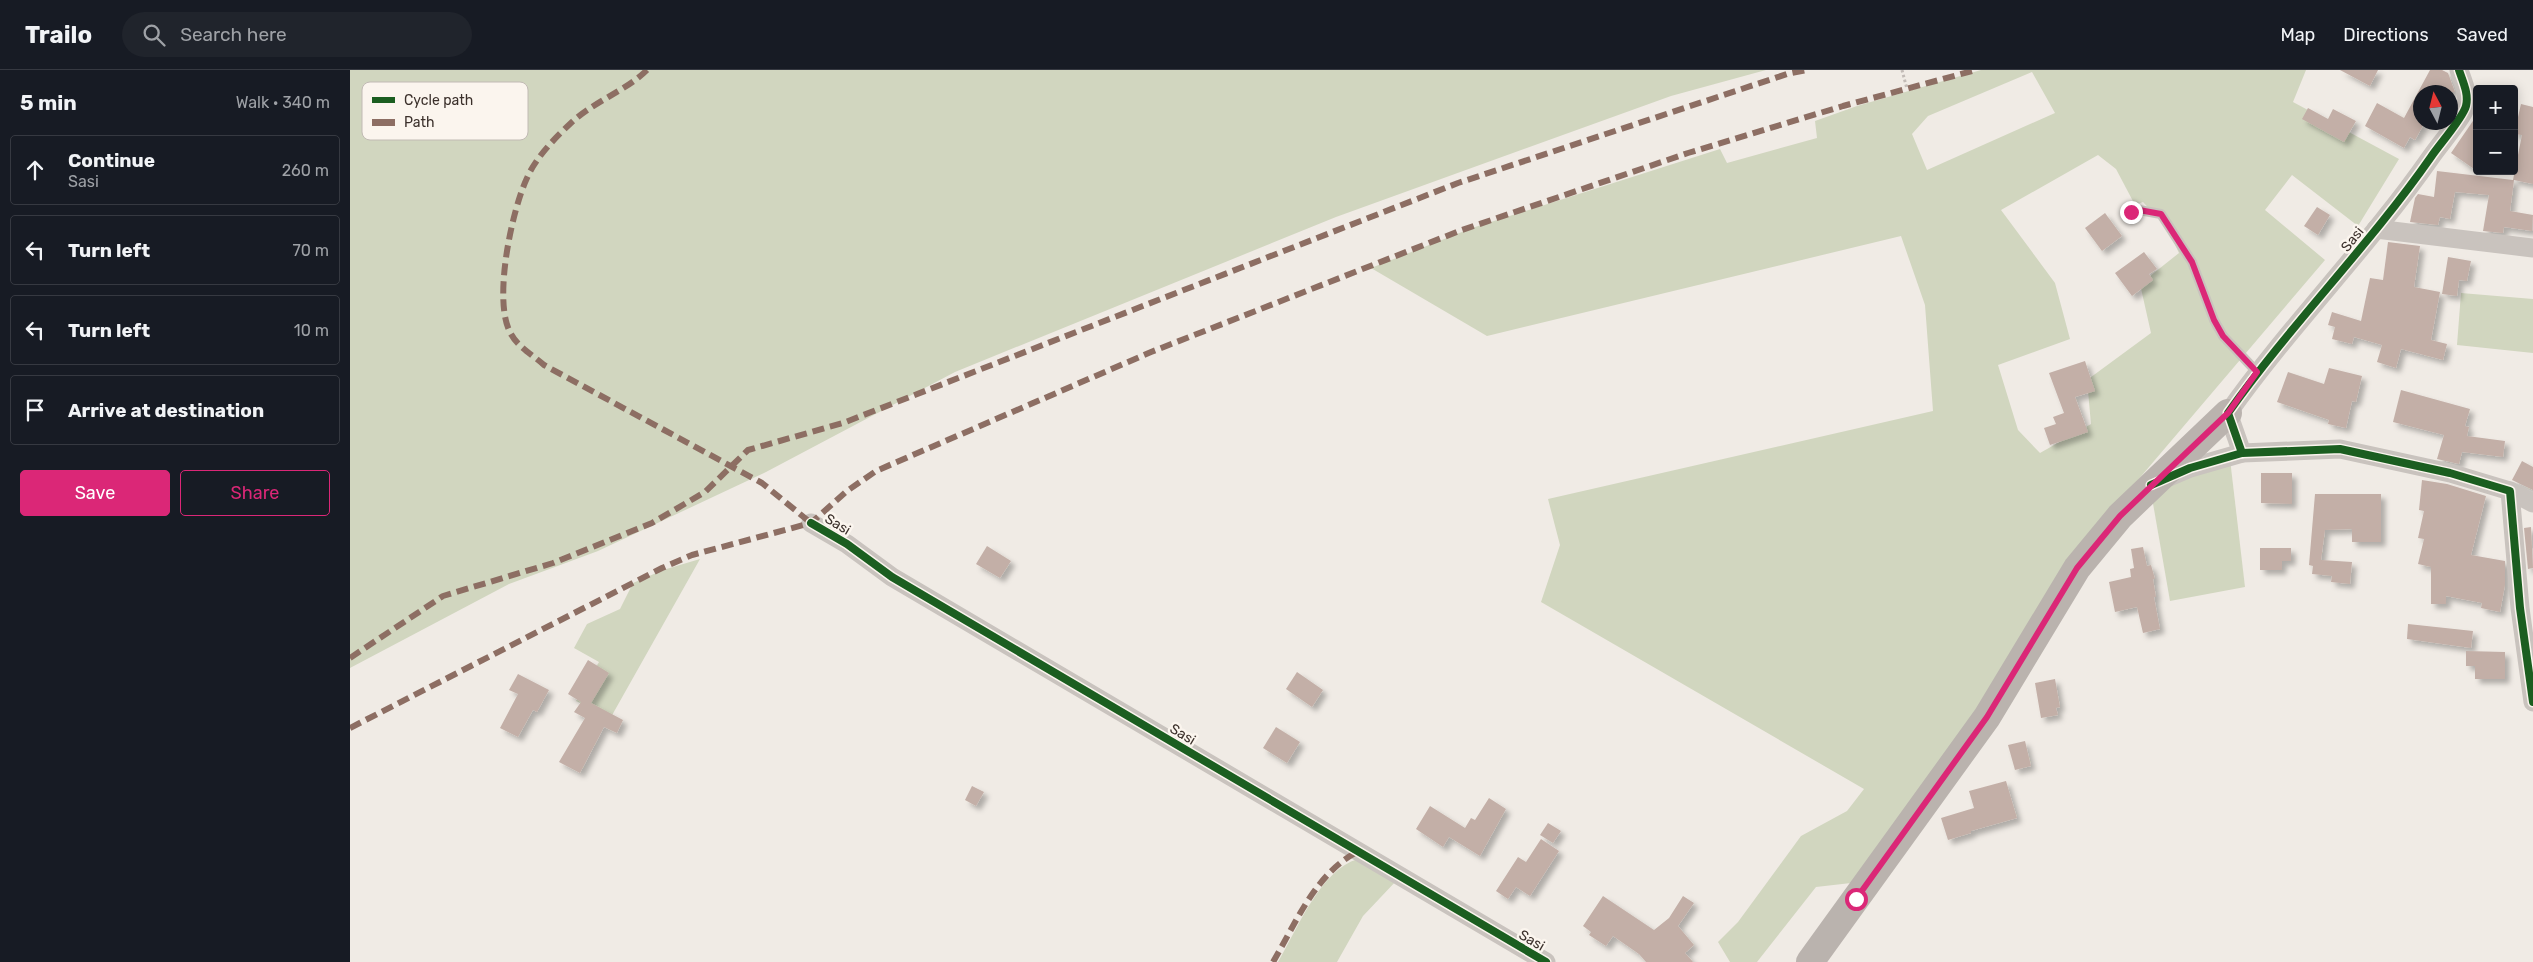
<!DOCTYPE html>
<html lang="en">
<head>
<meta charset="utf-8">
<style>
  body { margin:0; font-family:Rubik,sans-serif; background:#20242c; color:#f1f3f6 }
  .controls { position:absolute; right:15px; top:15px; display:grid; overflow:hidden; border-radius:5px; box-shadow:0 2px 12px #0003 }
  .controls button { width:45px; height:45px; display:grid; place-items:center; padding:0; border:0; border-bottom:1px solid #363941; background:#171b24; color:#f1f3f6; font:25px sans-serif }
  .compass { position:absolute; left:2063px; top:15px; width:45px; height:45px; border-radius:50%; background:#171b24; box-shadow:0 2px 12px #0003; rotate:353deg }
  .stop { position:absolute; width:15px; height:15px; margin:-11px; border:4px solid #db2777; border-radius:50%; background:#fff }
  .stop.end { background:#db2777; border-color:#fff; box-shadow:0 1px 5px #0008 }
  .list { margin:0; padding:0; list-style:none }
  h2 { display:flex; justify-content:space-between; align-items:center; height:65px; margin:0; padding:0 20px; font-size:21px }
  h2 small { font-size:16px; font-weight:400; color:#9ea1a6 }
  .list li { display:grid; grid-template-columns:32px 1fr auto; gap:15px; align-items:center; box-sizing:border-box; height:70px; margin:0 10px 10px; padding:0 10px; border:1px solid #363941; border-radius:5px }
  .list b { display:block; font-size:19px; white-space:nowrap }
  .list p { margin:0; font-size:16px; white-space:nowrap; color:#9ea1a6 }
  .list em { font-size:16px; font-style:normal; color:#9ea1a6 }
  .actions { display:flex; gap:10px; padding:15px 20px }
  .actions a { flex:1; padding:11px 0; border:1px solid #db2777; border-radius:5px; text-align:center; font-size:18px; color:#db2777 }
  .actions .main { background:#db2777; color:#fff }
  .icon { flex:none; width:28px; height:28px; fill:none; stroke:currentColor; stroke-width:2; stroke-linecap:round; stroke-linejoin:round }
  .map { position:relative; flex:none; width:2183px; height:892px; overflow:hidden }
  header { display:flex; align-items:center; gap:30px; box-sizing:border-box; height:70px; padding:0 25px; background:#171b24; border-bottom:1px solid #363941 }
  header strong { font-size:24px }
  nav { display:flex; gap:28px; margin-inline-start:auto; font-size:18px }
  .search { width:350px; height:45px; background:#20242c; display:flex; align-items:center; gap:12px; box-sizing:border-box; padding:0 18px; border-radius:28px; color:#9ea1a6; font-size:19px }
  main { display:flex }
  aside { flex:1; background:#171b24 }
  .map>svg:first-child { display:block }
  .green { fill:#d1d6bf; fill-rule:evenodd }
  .building { fill:#c3afa7; filter:url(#shadow) }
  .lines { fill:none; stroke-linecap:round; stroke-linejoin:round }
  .path { stroke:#c2bbb6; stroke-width:3; stroke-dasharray:2.5 2.5; stroke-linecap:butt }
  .lane { stroke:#c9c3be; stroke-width:10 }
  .street { stroke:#c9c3be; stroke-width:19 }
  .secondary { stroke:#bab3ae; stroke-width:28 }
  .quiet { stroke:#8d6e63; stroke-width:6; stroke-dasharray:12 6; stroke-linecap:butt }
  .cycleway-casing { stroke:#fbf5ee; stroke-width:11 }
  .cycleway { stroke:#1b5e20; stroke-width:8 }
  .route { stroke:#db2777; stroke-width:6 }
  .labels { text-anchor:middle; stroke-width:5; stroke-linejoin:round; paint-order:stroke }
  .street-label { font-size:14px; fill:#3b302b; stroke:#fbf5ee }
  .key { fill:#fbf5ee; stroke:#c1bab4; stroke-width:1 }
  .key-label { font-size:14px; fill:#3b302b }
</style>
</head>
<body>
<header>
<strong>Trailo</strong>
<div class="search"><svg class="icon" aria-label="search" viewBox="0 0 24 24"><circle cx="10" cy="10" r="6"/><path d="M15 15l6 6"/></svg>Search here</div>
<nav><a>Map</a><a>Directions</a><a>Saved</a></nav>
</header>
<main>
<aside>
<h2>5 min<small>Walk · 340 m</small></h2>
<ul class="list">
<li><svg class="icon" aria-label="ahead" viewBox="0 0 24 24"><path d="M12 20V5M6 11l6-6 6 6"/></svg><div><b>Continue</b><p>Sasi</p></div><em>260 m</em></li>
<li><svg class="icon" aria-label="left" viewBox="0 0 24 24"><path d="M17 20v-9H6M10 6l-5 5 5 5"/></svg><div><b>Turn left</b></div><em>70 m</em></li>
<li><svg class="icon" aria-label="left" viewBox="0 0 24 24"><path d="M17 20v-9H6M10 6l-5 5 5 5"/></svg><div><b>Turn left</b></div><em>10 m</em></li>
<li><svg class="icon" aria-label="arrive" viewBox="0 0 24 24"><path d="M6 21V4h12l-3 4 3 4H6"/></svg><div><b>Arrive at destination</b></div></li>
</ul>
<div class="actions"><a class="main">Save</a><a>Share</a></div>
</aside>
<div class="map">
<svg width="2183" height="892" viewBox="0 0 2183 892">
  <defs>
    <filter id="shadow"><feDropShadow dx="4.5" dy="4.5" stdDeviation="2.5" flood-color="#0004"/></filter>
  </defs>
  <rect width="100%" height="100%" fill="#f0ebe5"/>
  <g class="green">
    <path d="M 0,0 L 1416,0 L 1321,26 L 986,147 L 605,302 L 416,402 L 248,481 L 159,514 L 0,598 Z"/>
    <path d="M 1631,0 L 1956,0 L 1943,32 L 2049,89 L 2008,156 L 1942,105 L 1915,140 L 1975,190 L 1759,444 L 1619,651 L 1501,813 L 1466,817 L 1407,892 L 1380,892 L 1368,872 L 1388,852 L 1451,766 L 1497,741 L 1514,719 L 1191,532 L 1210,475 L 1198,429 L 1583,341 L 1575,235 L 1551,166 L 1137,266 L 1021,198 L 1122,158 L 1370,79 L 1377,93 L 1467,68 L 1465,51 L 1507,36 ZM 1682,2 L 1705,43 L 1577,100 L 1562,64 L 1578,46 ZM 1748,85 L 1766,99 L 1785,135 L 1793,132 L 1817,158 L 1829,183 L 1790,214 L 1801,263 L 1737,310 L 1741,354 L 1690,383 L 1668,360 L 1648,295 L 1720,269 L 1705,213 L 1651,140 Z"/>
    <path d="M 2111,223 L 2183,229 L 2183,283 L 2107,275 Z"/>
    <path d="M 1880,389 L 1895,517 L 1820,531 L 1801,422 Z"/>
    <path d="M 350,489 L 261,647 L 226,631 L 249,592 L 224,578 L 237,554 L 270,539 L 283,513 L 313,500 Z"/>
    <path d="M 1008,789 L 1047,810 L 1013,846 L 987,892 L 928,892 C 947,860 970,800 1008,789 Z"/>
  </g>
  <g class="building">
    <path d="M 1990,0 L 2028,0 L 2020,16 Z"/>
    <path d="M 2080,0 L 2092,0 L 2098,3 L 2105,22 L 2070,22 L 2070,52 L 2075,52 L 2065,70 L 2060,67 L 2054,78 L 2015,56 L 2027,33 L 2054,48 Z"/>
    <path d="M 2171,34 L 2183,37 L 2183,114 L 2164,110 L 2160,141 L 2183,145 L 2182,161 L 2154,157 L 2153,163 L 2133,161 L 2139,125 L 2105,122 L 2100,149 L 2090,147 L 2088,155 L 2060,152 L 2065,128 L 2068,124 L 2084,127 L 2087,101 L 2163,110 L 2172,65 L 2164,64 L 2164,47 L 2168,47 Z"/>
    <path d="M 1958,38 L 1978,49 L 1983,39 L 2006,51 L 1994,72 L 1952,49 Z"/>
    <path d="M 2127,45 L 2127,101 L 2101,83 Z"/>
    <path d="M 1967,137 L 1980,145 L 1968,165 L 1954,156 Z"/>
    <path d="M 1755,143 L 1772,166 L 1752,181 L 1735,158 Z"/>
    <path d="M 2038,172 L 2070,176 L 2064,217 L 2090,222 L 2081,270 L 2097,274 L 2093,290 L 2051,279 L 2046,298 L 2027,292 L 2032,275 L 2004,267 L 2002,274 L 1982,269 L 1985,257 L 1978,255 L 1982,242 L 2011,251 L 2020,208 L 2033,210 Z"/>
    <path d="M 1794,182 L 1807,199 L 1799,204 L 1803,210 L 1782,226 L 1765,203 Z"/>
    <path d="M 2098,187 L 2121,191 L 2117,211 L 2109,210 L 2107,226 L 2092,224 Z"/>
    <path d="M 1735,291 L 1745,321 L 1725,327 L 1738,362 L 1700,375 L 1694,358 L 1706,354 L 1703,347 L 1714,343 L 1699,303 Z"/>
    <path d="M 1979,298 L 2012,306 L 2006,332 L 2002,331 L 1996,358 L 1978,354 L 1979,350 L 1927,332 L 1938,302 L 1974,314 Z"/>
    <path d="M 2051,320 L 2120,339 L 2115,356 L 2119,357 L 2117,366 L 2155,371 L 2153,387 L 2112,382 L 2109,394 L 2087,389 L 2094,365 L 2043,352 Z"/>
    <path d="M 2172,391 L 2183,397 L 2183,420 L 2162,410 Z"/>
    <path d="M 1911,403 L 1942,403 L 1942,434 L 1911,433 Z"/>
    <path d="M 2072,410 L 2097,414 L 2136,426 L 2121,485 L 2155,491 L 2155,515 L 2150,542 L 2131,538 L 2132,533 L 2096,526 L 2096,534 L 2081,534 L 2081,497 L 2068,494 L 2074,469 L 2068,468 L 2074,441 L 2069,440 Z"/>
    <path d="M 1965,424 L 2031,424 L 2031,472 L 2002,472 L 2002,459 L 1975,460 L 1971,490 L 2002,492 L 2000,514 L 1981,512 L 1982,506 L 1962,504 L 1963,496 L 1959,495 Z"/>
    <path d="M 2181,457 L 2183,498 L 2178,499 L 2174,458 Z"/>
    <path d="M 637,476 L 661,491 L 650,508 L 626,494 Z"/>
    <path d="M 1793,477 L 1797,496 L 1801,495 L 1805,509 L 1803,509 L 1806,527 L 1804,527 L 1810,559 L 1793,563 L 1787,537 L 1765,542 L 1759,512 L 1781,507 L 1780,499 L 1784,498 L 1781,479 Z"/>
    <path d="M 1910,478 L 1941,478 L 1941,491 L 1932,491 L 1932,500 L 1910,500 Z"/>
    <path d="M 2058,554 L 2123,561 L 2121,578 L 2057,569 Z"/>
    <path d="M 2116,581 L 2155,582 L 2155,609 L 2125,609 L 2125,596 L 2116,596 Z"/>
    <path d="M 238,590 L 259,603 L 241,633 L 273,650 L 267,663 L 254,657 L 230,703 L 209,692 L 235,648 L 224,642 L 231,632 L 218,624 Z"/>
    <path d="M 947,602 L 973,620 L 962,637 L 936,619 Z"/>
    <path d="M 168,604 L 199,620 L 187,642 L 183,640 L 168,667 L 150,658 L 168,624 L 159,620 Z"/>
    <path d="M 1705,609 L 1710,637 L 1706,638 L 1708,645 L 1691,648 L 1685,613 Z"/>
    <path d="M 926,657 L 950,672 L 937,693 L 913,678 Z"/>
    <path d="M 1675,671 L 1681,696 L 1665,700 L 1658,675 Z"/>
    <path d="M 1656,711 L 1667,748 L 1621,761 L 1621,763 L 1598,770 L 1591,748 L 1624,738 L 1619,721 Z"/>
    <path d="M 622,716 L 634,722 L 626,736 L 615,730 Z"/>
    <path d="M 1139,728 L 1156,739 L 1130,786 L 1099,767 L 1093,777 L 1066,759 L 1080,736 L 1115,758 L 1121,748 L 1125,750 Z"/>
    <path d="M 1198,753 L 1211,761 L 1203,773 L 1190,765 Z"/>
    <path d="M 1191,769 L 1209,781 L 1180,826 L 1166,817 L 1158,829 L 1146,821 L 1168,787 L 1176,792 Z"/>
    <path d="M 1253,826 L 1304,860 L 1319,848 L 1333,826 L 1344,833 L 1328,856 L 1344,875 L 1335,883 L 1343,892 L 1296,892 L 1289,884 L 1263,866 L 1256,876 L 1239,865 L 1241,862 L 1233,856 Z"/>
  </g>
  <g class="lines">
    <path class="path" d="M 1552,0 L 1557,19"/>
    <path class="lane" d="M 1781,142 L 1789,140 L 1811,144 L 1842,192 L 1864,250 L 1873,266 L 1907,302"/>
    <g class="street">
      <path d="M 2026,159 L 2183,178"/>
      <path d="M 1892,383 L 1878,343 C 1941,254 2019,176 2081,87 C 2089,75 2113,48 2116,36 C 2119,24 2113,12 2109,0"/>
      <path d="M 1819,407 L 1840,398 L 1892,383 L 1990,379 L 2100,403 L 2160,421 L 2170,538 L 2183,632"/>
      <path d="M 2160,421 L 2183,433"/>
      <path d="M 461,453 L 497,474 L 542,507 L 1196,892"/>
    </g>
    <path class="secondary" d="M 1460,892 L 1637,647 L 1727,498 L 1770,446 L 1878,343"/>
    <g class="quiet">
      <path d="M 297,0 C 277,20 245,31 222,52 C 206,67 186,87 177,108 C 162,140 142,232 161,264 C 168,277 183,285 194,295 L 412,413 L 461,453"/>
      <path d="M 0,588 L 93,526 L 203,493 L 302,453 L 355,422 L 398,380 L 493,353 L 1108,113 L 1437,4 L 1457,0"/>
      <path d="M 0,658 L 312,498 L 342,485 L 461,453 L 497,421 L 526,401 L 801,282 L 1112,160 L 1338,83 L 1493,36 L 1626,0"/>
      <path d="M 923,892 C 946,853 965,804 1007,782"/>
    </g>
    <g class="cycleway-casing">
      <g id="cycleway">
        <path d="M 1892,383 L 1878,343 C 1941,254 2019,176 2081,87 C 2089,75 2113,48 2116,36 C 2119,24 2113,12 2109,0"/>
        <path d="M 1801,415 L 1840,398 L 1892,383 L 1990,379 L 2100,403 L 2160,421 L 2170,538 L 2183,632"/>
        <path d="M 461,453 L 497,474 L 542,507 L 1196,892"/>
      </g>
    </g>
    <use href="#cycleway" class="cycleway"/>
  </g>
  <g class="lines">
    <path class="route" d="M 1506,829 L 1637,647 L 1727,498 L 1770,446 L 1878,343 L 1907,302 L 1873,266 L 1864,250 L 1842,192 L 1811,144 L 1789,140 L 1781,142"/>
  </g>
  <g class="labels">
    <g class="street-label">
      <text transform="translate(2002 169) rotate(-51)" y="5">Sasi</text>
      <text transform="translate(488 454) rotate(31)" y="5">Sasi</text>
      <text transform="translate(833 664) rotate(31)" y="5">Sasi</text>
      <text transform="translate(1182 870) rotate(30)" y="5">Sasi</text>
    </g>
  </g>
  <rect x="12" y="12" width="166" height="58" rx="8" class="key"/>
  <rect x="22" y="27" width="23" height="6" fill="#1b5e20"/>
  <rect x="22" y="49" width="23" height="7" fill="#8d6e63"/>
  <g class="key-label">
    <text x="54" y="35">Cycle path</text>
    <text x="54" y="57">Path</text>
  </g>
</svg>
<div class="controls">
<button>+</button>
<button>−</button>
</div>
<svg class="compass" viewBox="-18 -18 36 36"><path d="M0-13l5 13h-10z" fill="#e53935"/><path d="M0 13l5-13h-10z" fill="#9ea1a6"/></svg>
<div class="stop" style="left:1506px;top:829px"></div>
<div class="stop end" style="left:1781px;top:142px"></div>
</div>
</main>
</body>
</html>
